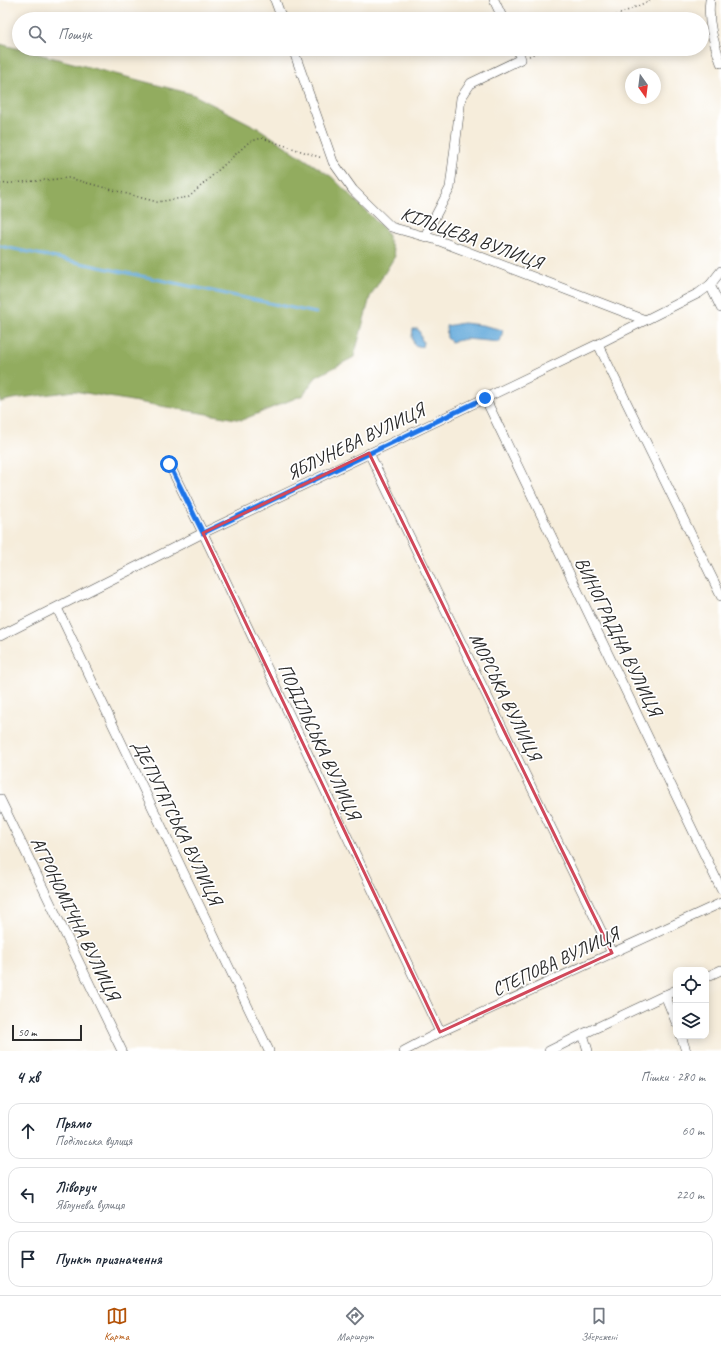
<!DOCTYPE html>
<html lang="uk">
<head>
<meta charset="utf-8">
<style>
  body { margin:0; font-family:Caveat,sans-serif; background:#f6f6f7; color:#1f2937 }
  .controls { position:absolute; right:12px; bottom:12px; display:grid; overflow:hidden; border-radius:8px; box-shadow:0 2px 10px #0003 }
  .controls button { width:36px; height:36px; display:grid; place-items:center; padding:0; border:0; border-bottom:1px solid #e0e1e3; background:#fff; color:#1f2937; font:20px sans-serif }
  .compass { position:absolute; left:625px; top:68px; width:36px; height:36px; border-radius:50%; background:#fff; box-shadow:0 2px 10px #0003; rotate:166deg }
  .scale { position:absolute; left:12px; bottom:10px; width:70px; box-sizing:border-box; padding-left:4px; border:2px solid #2b2b2b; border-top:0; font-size:11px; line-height:14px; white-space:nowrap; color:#2b2b2b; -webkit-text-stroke:3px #fff; paint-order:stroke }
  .stop { position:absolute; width:12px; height:12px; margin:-9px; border:3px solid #1a73e8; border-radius:50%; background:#fff }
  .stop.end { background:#1a73e8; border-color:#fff; box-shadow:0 1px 4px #0008 }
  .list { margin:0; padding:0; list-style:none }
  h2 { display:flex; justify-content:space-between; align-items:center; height:52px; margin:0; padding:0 16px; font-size:17px }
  h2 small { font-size:13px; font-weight:400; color:#747a83 }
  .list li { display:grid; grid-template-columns:26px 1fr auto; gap:12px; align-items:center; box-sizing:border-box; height:56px; margin:0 8px 8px; padding:0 8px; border:1px solid #e0e1e3; border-radius:12px }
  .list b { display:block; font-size:15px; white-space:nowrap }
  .list p { margin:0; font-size:13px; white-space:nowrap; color:#747a83 }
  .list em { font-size:13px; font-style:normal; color:#747a83 }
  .icon { flex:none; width:22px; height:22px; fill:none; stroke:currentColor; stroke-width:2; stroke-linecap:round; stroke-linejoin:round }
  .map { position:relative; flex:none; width:721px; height:1051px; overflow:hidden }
  .search { position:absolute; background:#fff; box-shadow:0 2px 10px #0003; left:12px; right:12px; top:12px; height:44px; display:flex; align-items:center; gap:10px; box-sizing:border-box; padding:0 14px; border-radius:22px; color:#747a83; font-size:15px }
  .sheet { height:244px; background:#fff }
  nav { display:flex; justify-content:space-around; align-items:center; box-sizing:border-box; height:56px; border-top:1px solid #e0e1e3; background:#fff; font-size:11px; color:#747a83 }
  nav a { display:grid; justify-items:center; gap:2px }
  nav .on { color:#b45309 }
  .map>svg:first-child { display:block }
  .forest { fill:#92ac5f; stroke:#5e6c45 }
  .water { fill:#66abdb; stroke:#486b83 }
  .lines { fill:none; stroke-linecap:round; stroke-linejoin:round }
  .stream { stroke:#66abdb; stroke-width:3 }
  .street-casing { stroke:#494845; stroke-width:10 }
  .path { stroke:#494845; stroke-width:1.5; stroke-dasharray:1 3; stroke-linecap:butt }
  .street { stroke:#fff; stroke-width:9 }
  .route { stroke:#1a73e8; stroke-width:5 }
  .marked { fill:none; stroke:#d1495b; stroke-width:3; stroke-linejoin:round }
  .labels { text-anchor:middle; stroke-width:3.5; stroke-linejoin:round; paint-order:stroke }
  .street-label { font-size:19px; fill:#2b2b2b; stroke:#fff }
</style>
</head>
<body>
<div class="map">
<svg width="721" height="1051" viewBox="0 0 721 1051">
  <rect width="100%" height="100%" fill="#fff"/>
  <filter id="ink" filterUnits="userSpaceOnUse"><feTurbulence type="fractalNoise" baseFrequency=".025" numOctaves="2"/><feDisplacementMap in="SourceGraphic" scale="8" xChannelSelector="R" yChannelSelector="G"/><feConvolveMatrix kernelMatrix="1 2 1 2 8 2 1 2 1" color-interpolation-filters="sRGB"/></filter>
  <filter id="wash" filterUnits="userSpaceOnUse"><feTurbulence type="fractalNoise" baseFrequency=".012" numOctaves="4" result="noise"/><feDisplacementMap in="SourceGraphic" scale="16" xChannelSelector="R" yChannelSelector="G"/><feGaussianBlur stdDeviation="0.9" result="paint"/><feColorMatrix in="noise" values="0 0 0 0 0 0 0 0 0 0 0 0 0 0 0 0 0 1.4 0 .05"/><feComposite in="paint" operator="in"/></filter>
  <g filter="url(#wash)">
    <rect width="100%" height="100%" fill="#f6eddb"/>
    <path class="forest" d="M 0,44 L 192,94 L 258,128 L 332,177 L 386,231 L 395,256 L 370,297 L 354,357 L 316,377 L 303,395 L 242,420 L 74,391 L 12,399 L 0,402 Z"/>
    <g class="water">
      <path d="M 463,323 L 482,325 L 503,330 L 500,342 L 466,339 L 451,342 L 447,338 L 446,326 Z"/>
      <path d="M 413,329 L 418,329 C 421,333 420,338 423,342 L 422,347 L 414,345 L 412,337 Z"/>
    </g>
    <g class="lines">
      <path class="stream" d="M 0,246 L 316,313"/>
    </g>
  </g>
  <g filter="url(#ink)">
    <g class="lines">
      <g class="street-casing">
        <g id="street">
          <path d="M 275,0 L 282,19"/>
          <path d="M 494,0 L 503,19"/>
          <path d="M 710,0 C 707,22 714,43 721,63"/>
          <path d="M 293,49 L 333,162 L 353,190 L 391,227 L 437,240 L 645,320"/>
          <path d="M 425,236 L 450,188 L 461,98 L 471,83 L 521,59 L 517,49"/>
          <path d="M 710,285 L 721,308"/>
          <path d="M 598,344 L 721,596"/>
          <path d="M 485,398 L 721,889"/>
          <path d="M 369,453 L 612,953"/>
          <path d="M 169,464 L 203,533 L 440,1032"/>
          <path d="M 57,608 L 269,1051"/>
          <path d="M 0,636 L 203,533 L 598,344 L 699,293 L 710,285 L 721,271"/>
          <path d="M 0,799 L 122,1051"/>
          <path d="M 706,977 L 721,970"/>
          <path d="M 665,995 L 676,1022"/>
          <path d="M 583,1034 L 588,1051"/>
          <path d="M 681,1036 L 686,1051"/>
          <path d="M 404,1051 L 440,1032 L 721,903"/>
          <path d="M 549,1051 L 583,1034 L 676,990"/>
        </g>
      </g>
      <g class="path">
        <path d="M 609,19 L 651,0"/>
        <path d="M 529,56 L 544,49"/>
        <path d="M 0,184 L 69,178 L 157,202 L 189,197 L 249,142 L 262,138 L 322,158"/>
      </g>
      <use href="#street" class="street"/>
    </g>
  </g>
  <g class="lines" filter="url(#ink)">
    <path class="route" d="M 169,464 L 203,533 L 485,398"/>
  </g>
  <path class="marked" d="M 369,453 L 612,953 L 440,1032 L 203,533 Z"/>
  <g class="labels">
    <g class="street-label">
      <text transform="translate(472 237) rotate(20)" y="7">КІЛЬЦЕВА ВУЛИЦЯ</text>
      <text transform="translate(355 441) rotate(-26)" y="7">ЯБЛУНЕВА ВУЛИЦЯ</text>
      <text transform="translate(619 636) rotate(64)" y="7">ВИНОГРАДНА ВУЛИЦЯ</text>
      <text transform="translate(506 696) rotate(64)" y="7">МОРСЬКА ВУЛИЦЯ</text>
      <text transform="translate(320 741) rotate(65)" y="7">ПОДІЛЬСЬКА ВУЛИЦЯ</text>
      <text transform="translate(178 822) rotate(64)" y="7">ДЕПУТАТСЬКА ВУЛИЦЯ</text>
      <text transform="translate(76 918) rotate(64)" y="7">АГРОНОМІЧНА ВУЛИЦЯ</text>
      <text transform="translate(555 961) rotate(-25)" y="7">СТЕПОВА ВУЛИЦЯ</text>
    </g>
  </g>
</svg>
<div class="controls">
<button><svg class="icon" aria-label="locate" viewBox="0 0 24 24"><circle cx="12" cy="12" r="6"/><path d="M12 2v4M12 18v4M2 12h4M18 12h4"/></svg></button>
<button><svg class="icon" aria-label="layers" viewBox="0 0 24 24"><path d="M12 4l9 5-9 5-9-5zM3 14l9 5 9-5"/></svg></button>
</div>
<svg class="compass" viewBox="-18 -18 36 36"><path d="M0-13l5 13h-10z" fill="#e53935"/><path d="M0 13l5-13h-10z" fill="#747a83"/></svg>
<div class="scale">50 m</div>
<div class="stop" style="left:169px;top:464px"></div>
<div class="stop end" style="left:485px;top:398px"></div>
<div class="search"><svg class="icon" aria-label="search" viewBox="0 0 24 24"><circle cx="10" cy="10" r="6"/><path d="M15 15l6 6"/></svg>Пошук</div>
</div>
<section class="sheet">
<h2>4 хв<small>Пішки · 280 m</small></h2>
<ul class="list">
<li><svg class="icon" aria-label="ahead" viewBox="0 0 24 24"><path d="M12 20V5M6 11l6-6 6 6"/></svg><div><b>Прямо</b><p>Подільська вулиця</p></div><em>60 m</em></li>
<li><svg class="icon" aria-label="left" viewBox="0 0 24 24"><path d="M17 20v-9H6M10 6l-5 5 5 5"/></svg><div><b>Ліворуч</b><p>Яблунева вулиця</p></div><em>220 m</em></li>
<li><svg class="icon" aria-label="arrive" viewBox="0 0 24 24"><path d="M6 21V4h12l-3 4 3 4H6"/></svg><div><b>Пункт призначення</b></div></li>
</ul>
</section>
<nav>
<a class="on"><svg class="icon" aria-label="map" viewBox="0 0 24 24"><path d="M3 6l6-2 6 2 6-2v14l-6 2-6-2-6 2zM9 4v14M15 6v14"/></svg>Карта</a>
<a><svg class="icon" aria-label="directions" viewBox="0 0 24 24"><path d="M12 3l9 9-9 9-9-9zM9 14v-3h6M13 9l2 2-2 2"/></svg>Маршрут</a>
<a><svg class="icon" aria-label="saved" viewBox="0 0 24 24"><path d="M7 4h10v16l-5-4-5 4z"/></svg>Збережені</a>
</nav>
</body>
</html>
